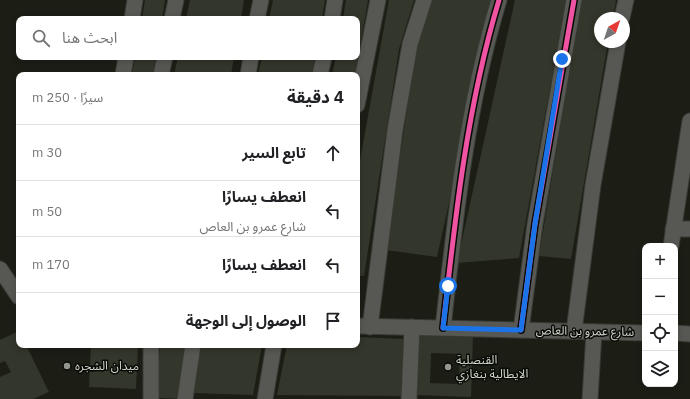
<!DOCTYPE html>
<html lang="ar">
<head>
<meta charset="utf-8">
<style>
  body { margin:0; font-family:"IBM Plex Sans","Noto Sans Arabic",sans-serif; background:#f2f2f2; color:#202124; direction:rtl }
  .controls { position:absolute; right:12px; bottom:12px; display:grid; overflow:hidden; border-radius:8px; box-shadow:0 2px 6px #0003 }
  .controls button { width:36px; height:36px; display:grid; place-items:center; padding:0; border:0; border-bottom:1px solid #e0e0e0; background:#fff; color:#202124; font:20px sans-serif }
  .compass { position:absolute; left:594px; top:12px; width:36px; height:36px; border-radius:50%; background:#fff; box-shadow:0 2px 6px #0003; rotate:40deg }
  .stop { position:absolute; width:12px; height:12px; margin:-9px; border:3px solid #1a73e8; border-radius:50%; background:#fff }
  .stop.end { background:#1a73e8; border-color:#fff; box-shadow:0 1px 4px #0008 }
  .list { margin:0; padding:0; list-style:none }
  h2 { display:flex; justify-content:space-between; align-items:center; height:52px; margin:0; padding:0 16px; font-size:17px }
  h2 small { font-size:13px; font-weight:400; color:#757577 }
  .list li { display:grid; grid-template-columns:26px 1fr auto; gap:12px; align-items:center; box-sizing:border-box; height:56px; padding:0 16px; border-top:1px solid #e0e0e0 }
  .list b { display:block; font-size:15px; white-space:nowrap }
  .list p { margin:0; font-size:13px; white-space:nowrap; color:#757577 }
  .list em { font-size:13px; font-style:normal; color:#757577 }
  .icon { flex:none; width:22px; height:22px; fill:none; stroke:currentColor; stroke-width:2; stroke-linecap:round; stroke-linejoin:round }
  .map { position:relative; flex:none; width:690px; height:399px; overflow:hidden; direction:ltr }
  .search { position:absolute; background:#fff; box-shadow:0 2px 6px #0003; left:16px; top:16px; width:344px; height:44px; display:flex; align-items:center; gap:10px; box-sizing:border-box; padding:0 14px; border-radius:8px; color:#757577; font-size:15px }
  .panel { position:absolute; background:#fff; box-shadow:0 2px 6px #0003; left:16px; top:72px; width:344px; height:276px; border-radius:8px; direction:rtl }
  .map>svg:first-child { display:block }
  .building { fill:#33362a; fill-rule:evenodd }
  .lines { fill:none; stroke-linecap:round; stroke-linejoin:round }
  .minor-casing { stroke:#383b34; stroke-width:17 }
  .minor { stroke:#575854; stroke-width:15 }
  .cycleway-casing { stroke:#080a05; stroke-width:8 }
  .cycleway { stroke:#f153a3; stroke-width:5 }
  .route { stroke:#1a73e8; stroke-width:5 }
  .poi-dot { fill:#93968c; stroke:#080a05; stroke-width:1.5 }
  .labels { text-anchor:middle; stroke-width:3; stroke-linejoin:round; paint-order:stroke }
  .street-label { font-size:12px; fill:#d3d6cc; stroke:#080a05 }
  .poi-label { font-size:12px; fill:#d3d6cc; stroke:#080a05; text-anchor:start }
</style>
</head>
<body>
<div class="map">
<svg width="690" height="399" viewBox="0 0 690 399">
  <rect width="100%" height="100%" fill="#1c1e16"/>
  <g class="building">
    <path d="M 145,0 L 165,0 L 162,19 L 142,19 Z"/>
    <path d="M 190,0 L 244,0 L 241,19 L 186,19 Z"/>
    <path d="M 273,0 L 325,0 L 322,19 L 269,19 Z"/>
    <path d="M 346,0 L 368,0 L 355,75 L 332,75 L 336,57 L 357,57 L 357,19 L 343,19 Z"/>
    <path d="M 389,0 L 414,0 L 399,49 L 364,276 L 357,276 L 357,177 Z"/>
    <path d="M 431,0 L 494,0 L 437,257 L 386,250 L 417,43 Z"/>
    <path d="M 515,0 L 566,0 L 519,258 L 457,263 Z"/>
    <path d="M 581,0 L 616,0 L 613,18 L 600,18 L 600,42 L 608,42 L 571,259 L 539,256 Z"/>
    <path d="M 135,57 L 156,57 L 153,75 L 132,75 Z"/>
    <path d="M 178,57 L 234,57 L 231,75 L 174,75 Z"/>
    <path d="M 262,57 L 315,57 L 312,75 L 258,75 Z"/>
    <path d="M 19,331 L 19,345 L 26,345 L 49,392 L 33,399 L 0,399 L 0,377 L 11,372 L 5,361 L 0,363 L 0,340 Z"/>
    <path d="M 417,335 L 473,337 L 471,397 L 416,395 ZM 431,353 L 460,354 L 459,384 L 430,383 Z"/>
    <path d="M 357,337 L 403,339 L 402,396 L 277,395 L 287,345 L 357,345 Z"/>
    <path d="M 91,345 L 138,345 L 136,389 L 89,387 Z"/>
    <path d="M 160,345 L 187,345 L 184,399 L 157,398 Z"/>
    <path d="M 199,345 L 262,345 L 253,395 L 191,393 Z"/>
  </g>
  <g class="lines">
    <g class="minor-casing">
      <g id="minor">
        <path d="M 622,18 L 626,0"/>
        <path d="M 132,19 L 135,0"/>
        <path d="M 172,19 L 176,0"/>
        <path d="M 257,19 L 261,0"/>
        <path d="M 332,19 L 335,0"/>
        <path d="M 123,75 L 126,57"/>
        <path d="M 161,75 L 165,57"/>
        <path d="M 248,75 L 251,57"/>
        <path d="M 320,75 L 324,57"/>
        <path d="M 357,105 L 378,0"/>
        <path d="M 673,229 L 690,229"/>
        <path d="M 671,246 L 690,121"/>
        <path d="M 0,269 L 19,297"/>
        <path d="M 357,326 L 645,333"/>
        <path d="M 370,327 L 395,130 L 410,44 L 424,0"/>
        <path d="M 443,328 C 455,218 467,106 499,0"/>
        <path d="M 521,330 L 535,224 L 574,0"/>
        <path d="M 574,331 L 593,185 L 618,42"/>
        <path d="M 675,333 L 690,334"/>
        <path d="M 151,399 L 151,345"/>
        <path d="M 185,399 L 193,345"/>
        <path d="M 265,399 L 274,345"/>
        <path d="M 409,399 L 412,327"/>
        <path d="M 590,399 L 594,332"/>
      </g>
    </g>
    <use href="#minor" class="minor"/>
    <g class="cycleway-casing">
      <g id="cycleway">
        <path d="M 443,328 C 455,218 467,106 499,0"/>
        <path d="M 521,330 L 535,224 L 574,0"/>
      </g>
    </g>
    <use href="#cycleway" class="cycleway"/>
  </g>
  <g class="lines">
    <path class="route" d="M 448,286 L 443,328 L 521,330 L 535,224 L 562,59"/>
  </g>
  <g class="poi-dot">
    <circle cx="67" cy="366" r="4"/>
    <circle cx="448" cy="367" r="4"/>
  </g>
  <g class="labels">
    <g class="street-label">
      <text transform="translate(585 331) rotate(1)" y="4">شارع عمرو بن العاص</text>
    </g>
    <g class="poi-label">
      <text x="456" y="364">القنصلية<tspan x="456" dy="14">الايطالية بنغازي</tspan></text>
      <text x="75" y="370">ميدان الشجره</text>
    </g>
  </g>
</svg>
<div class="controls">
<button>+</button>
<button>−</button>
<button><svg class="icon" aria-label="locate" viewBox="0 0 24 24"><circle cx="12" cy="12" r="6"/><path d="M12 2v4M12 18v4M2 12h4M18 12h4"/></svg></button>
<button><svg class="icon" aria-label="layers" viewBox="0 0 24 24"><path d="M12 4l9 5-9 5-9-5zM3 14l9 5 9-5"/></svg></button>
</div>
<svg class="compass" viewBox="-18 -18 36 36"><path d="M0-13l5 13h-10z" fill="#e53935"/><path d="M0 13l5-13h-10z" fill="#757577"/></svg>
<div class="stop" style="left:448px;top:286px"></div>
<div class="stop end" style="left:562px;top:59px"></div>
<div class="search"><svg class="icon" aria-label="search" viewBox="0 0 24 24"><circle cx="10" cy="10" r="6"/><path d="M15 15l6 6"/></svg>ابحث هنا</div>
<section class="panel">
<h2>4 دقيقة<small>سيرًا · 250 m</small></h2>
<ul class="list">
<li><svg class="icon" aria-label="ahead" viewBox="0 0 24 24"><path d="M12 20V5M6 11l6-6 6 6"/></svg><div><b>تابع السير</b></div><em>30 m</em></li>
<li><svg class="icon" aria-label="left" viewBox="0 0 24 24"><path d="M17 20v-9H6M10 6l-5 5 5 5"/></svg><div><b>انعطف يسارًا</b><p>شارع عمرو بن العاص</p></div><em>50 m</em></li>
<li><svg class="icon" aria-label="left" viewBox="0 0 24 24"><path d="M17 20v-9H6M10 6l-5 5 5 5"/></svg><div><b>انعطف يسارًا</b></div><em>170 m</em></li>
<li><svg class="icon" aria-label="arrive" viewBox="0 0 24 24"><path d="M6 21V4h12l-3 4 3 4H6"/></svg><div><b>الوصول إلى الوجهة</b></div></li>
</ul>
</section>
</div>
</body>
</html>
